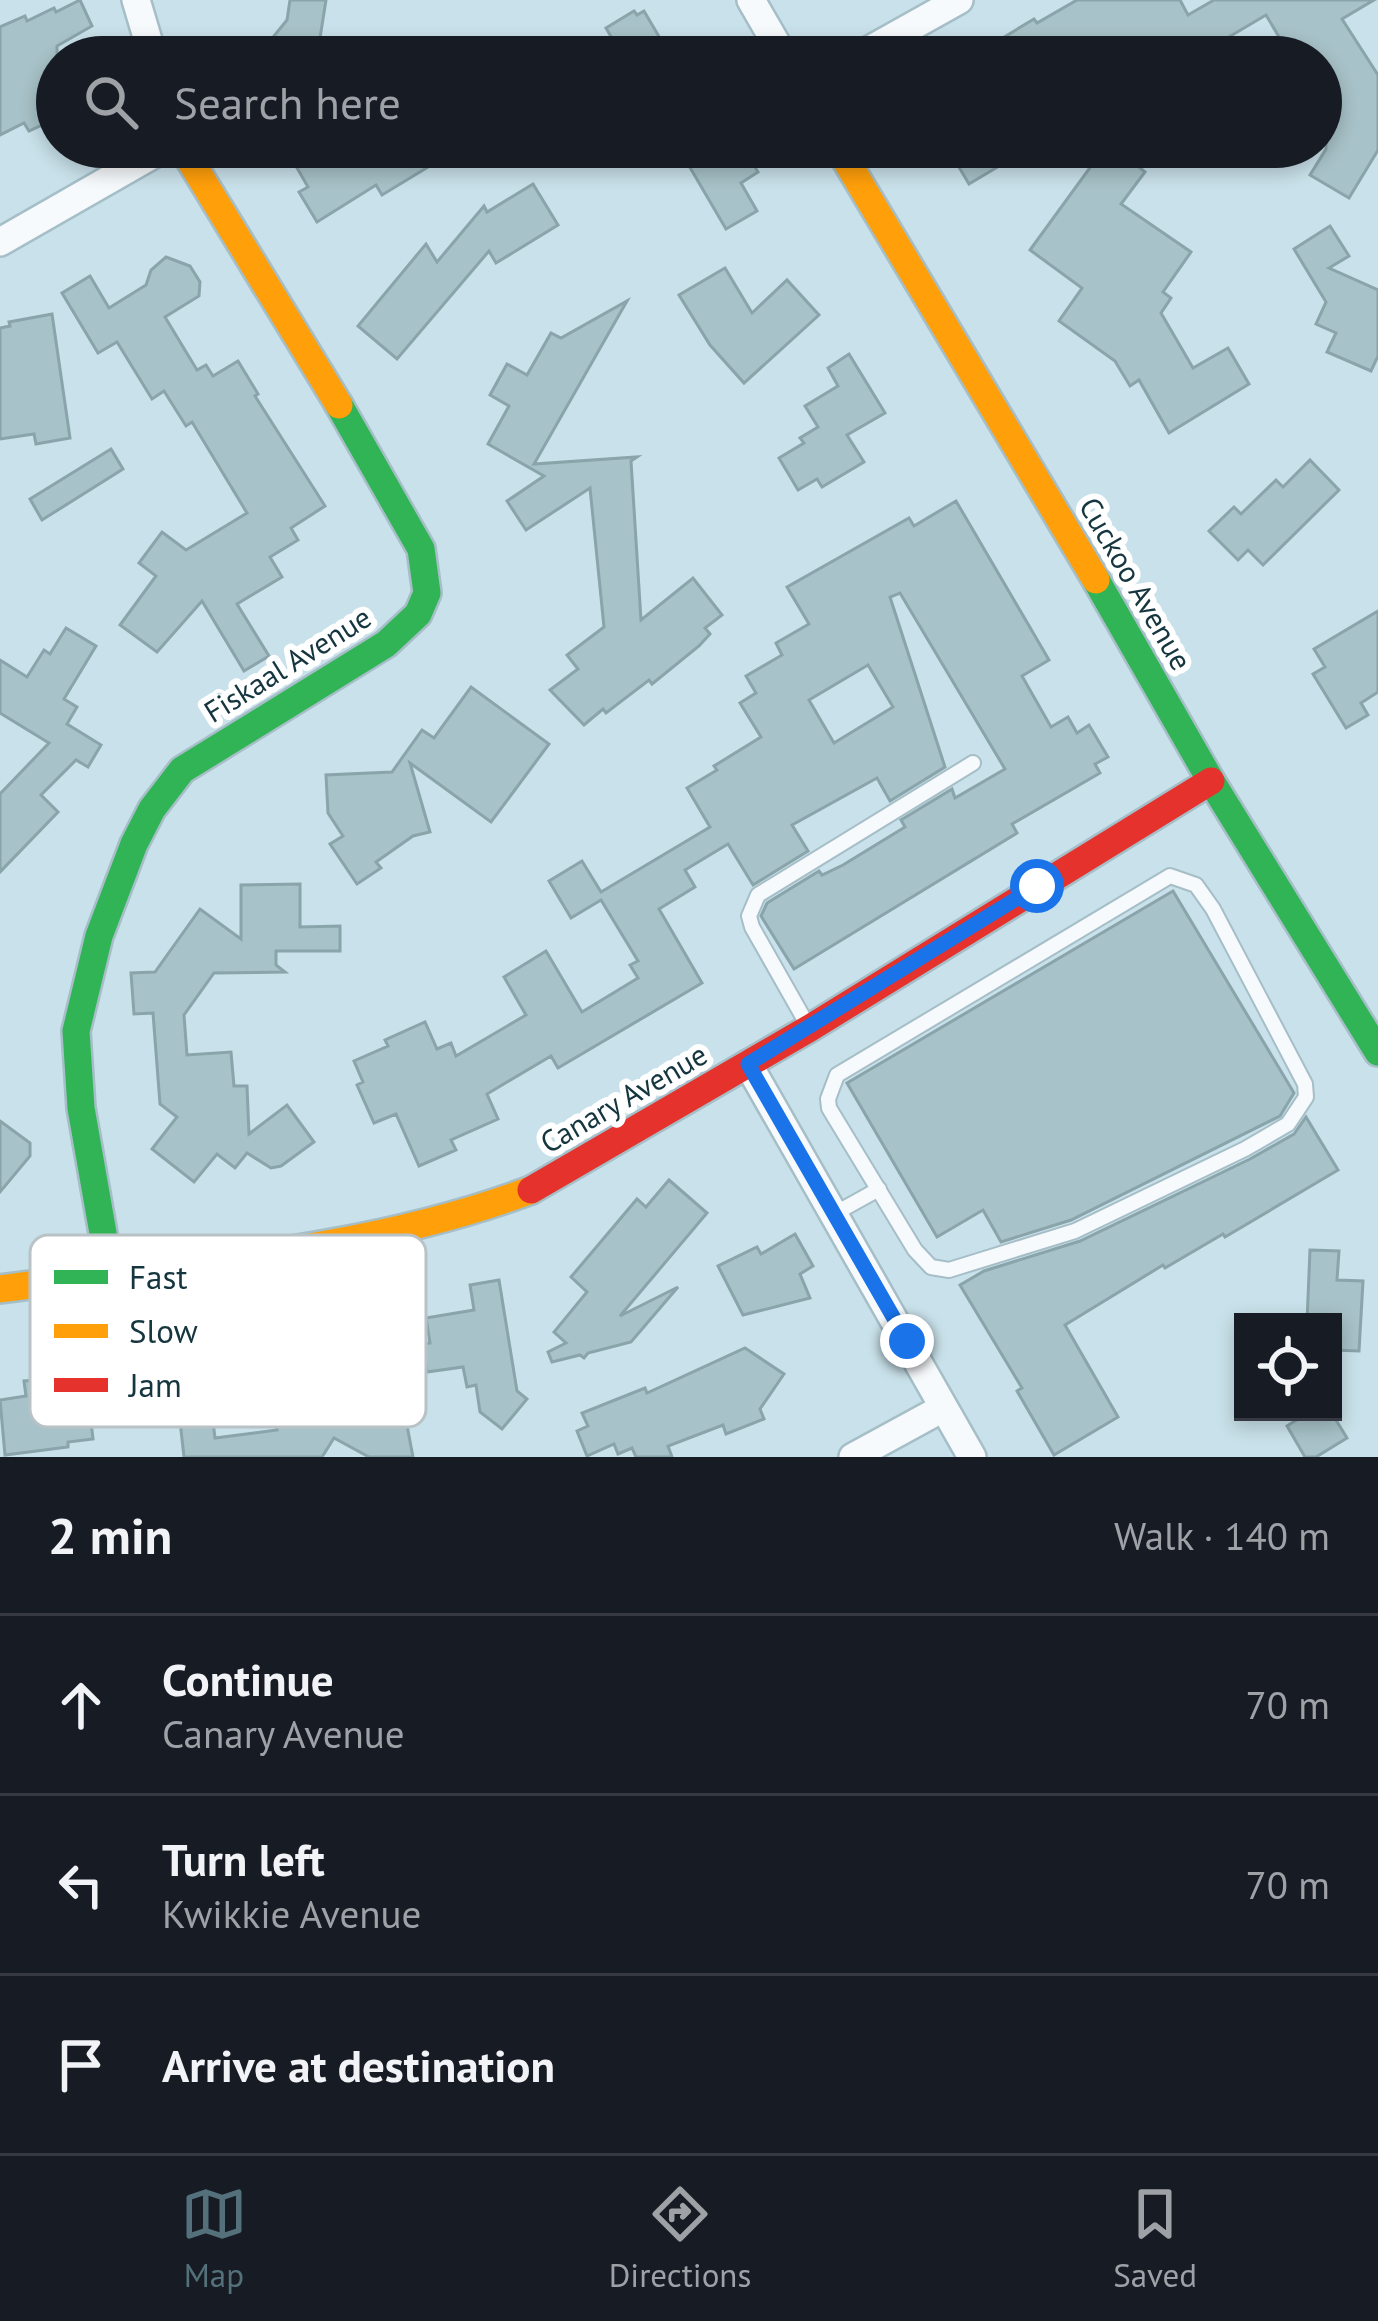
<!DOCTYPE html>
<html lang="en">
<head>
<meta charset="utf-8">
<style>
  body { margin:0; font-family:"PT Sans",sans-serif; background:#20242c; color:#f1f3f6 }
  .controls { position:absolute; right:36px; bottom:36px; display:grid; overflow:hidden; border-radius:0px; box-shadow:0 6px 18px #0003 }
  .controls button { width:108px; height:108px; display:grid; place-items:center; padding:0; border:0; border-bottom:3px solid #363941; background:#171b24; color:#f1f3f6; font:60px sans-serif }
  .stop { position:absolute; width:36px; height:36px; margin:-27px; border:9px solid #1a73e8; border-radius:50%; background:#fff }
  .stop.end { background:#1a73e8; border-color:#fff; box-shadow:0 3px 12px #0008 }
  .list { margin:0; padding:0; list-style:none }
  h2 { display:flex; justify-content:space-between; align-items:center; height:156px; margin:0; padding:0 48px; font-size:51px }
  h2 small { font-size:39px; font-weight:400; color:#9ea1a6 }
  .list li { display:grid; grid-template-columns:78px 1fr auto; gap:36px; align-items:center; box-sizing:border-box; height:180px; padding:0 48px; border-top:3px solid #363941 }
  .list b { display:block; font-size:45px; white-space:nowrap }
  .list p { margin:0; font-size:39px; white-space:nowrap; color:#9ea1a6 }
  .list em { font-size:39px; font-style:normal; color:#9ea1a6 }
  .icon { flex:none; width:66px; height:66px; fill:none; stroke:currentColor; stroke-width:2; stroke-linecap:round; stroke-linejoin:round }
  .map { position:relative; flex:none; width:1378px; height:1457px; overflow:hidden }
  .search { position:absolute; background:#171b24; box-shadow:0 6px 18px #0003; left:36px; right:36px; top:36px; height:132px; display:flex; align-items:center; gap:30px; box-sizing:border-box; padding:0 42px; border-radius:66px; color:#9ea1a6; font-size:45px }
  .sheet { height:696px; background:#171b24 }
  nav { display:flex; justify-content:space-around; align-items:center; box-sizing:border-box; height:168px; border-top:3px solid #363941; background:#171b24; font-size:33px; color:#9ea1a6 }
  nav a { display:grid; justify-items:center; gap:6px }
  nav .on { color:#54717b }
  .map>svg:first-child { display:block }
  .building { fill:#a7c2c8; stroke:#89a4aa; stroke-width:3; fill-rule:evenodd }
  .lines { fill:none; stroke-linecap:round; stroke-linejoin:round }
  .lane-casing { stroke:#a5bec7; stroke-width:18 }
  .street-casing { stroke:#a5bec7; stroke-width:32 }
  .fast-casing { stroke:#a5bec7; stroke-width:32 }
  .slow-casing { stroke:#a5bec7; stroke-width:32 }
  .jam-casing { stroke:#a5bec7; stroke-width:32 }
  .lane { stroke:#f7fafc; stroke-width:14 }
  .street { stroke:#f7fafc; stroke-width:27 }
  .fast { stroke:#30b455; stroke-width:27 }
  .slow { stroke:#ff9f0a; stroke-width:27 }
  .jam { stroke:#e5322d; stroke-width:27 }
  .route { stroke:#1a73e8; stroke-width:15 }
  .labels { text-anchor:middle; stroke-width:12; stroke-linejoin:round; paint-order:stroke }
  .street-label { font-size:30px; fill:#15353f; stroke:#fff }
  .key { fill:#fff; stroke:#b9c2c5; stroke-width:3 }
  .key-label { font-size:33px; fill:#15353f }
</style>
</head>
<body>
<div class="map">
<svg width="1378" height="1457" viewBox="0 0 1378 1457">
  <rect width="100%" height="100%" fill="#c9e1ea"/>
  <g class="building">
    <path d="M 80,0 L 92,26 L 57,46 L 57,118 L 29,131 L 24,123 L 0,135 L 0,27 L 25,16 L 27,21 L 54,8 L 56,12 Z"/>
    <path d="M 290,0 L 326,0 L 317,57 L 257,57 L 287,20 Z"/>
    <path d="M 1077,0 L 1180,0 L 1188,15 L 1214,0 L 1374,0 L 1342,19 L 1378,75 L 1378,150 L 1349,198 L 1310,175 L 1326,149 L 1327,87 L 1321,91 L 1321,57 L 1291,57 L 1266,15 L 1195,57 L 971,57 L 1034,19 L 1037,23 Z"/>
    <path d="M 634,11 L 637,15 L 644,11 L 671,57 L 623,57 L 606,28 Z"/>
    <path d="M 285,147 L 461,147 L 382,195 L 376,185 L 317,222 L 299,192 L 308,187 Z"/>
    <path d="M 678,147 L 743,147 L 758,172 L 741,183 L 757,211 L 726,229 Z"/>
    <path d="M 947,147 L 1031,147 L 969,184 Z"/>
    <path d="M 1105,147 L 1153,147 L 1139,167 L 1145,172 L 1121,204 L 1191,252 L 1163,292 L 1171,298 L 1161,313 L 1193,368 L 1228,348 L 1249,384 L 1169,433 L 1139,380 L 1130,386 L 1115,361 L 1059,321 L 1082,288 L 1030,250 Z"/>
    <path d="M 533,184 L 558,225 L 496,263 L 489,251 L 397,359 L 358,326 L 426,244 L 437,262 L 484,206 L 487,212 Z"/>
    <path d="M 1330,226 L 1349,256 L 1329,268 L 1378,290 L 1378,356 L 1371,371 L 1327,352 L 1336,333 L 1316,324 L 1326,302 L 1294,249 Z"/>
    <path d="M 166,257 L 190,266 L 200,282 L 199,296 L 165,317 L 197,370 L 206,365 L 213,376 L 238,361 L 258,394 L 255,396 L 325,506 L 291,528 L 298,540 L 270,557 L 282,577 L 237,604 L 269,656 L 244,671 L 202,601 L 157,652 L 120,625 L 156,576 L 139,563 L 162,532 L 186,550 L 247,513 L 192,422 L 186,426 L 164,391 L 152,399 L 117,342 L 98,353 L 62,293 L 90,276 L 109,308 L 146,285 L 151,270 Z"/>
    <path d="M 725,268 L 752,313 L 787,280 L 819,315 L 744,383 L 710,345 L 679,295 Z"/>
    <path d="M 627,301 L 534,464 L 637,457 L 631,461 L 641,620 L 693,578 L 722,615 L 705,628 L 710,634 L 699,646 L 652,684 L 649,680 L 606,713 L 603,709 L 584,725 L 550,690 L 578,669 L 567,655 L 604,627 L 590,488 L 526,530 L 507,501 L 544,476 L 488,444 L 509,406 L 490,395 L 507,364 L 527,375 L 551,333 L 561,338 Z"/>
    <path d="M 52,314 L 70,438 L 36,444 L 34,434 L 0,439 L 0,328 L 10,326 L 9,322 Z"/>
    <path d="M 849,354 L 885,413 L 847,435 L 864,462 L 822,487 L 817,479 L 798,490 L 779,458 L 804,443 L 800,438 L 818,427 L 805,406 L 838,386 L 828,368 Z"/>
    <path d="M 111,449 L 123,469 L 42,520 L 30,499 Z"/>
    <path d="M 1310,460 L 1339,490 L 1263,565 L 1248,550 L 1238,560 L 1209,531 L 1234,507 L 1241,514 L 1276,480 L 1283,487 Z"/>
    <path d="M 956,501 L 1049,660 L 1022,676 L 1051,727 L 1068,717 L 1077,733 L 1089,725 L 1108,757 L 1095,764 L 1100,773 L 1012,824 L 1017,833 L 794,969 L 761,916 L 767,903 L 819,871 L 822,875 L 843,865 L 905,827 L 901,820 L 952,789 L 955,798 L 1005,769 L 900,593 L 890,597 L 945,767 L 890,801 L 877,778 L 792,825 L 808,851 L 753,885 L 728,844 L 685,870 L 695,887 L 659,909 L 702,983 L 558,1068 L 551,1056 L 487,1094 L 498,1119 L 451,1140 L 456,1150 L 419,1166 L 396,1114 L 374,1123 L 357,1085 L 363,1082 L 354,1061 L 388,1046 L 385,1040 L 425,1022 L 437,1049 L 451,1043 L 456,1056 L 526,1015 L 504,977 L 546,951 L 582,1012 L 638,978 L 630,965 L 638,961 L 601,900 L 571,918 L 549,881 L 582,861 L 601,892 L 710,827 L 687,788 L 717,770 L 714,766 L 761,737 L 740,703 L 756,693 L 746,676 L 782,655 L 776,643 L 809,624 L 787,587 L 909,518 L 914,526 ZM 868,665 L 893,707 L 834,743 L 809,700 Z"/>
    <path d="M 1378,611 L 1378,692 L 1361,703 L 1368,715 L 1346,728 L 1313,674 L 1325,667 L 1314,649 Z"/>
    <path d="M 66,628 L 96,646 L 64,699 L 77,707 L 67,724 L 101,745 L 88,767 L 76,760 L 41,795 L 58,812 L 0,872 L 0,794 L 49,743 L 0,713 L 0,660 L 27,677 L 44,650 L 50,654 Z"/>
    <path d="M 471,687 L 549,744 L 491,822 L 410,763 L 430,832 L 413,836 L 376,862 L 381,868 L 357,884 L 330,844 L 343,836 L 328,813 L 326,775 L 392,772 L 422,730 L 434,738 Z"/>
    <path d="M 300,884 L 300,927 L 340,926 L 340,951 L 276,951 L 276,965 L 285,972 L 214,973 L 184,1015 L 187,1055 L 231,1052 L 234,1086 L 247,1086 L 249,1134 L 287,1105 L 314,1142 L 281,1166 L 271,1168 L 247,1153 L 235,1168 L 217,1154 L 194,1182 L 152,1149 L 177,1117 L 160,1104 L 153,1013 L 134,1014 L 131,973 L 155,972 L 200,909 L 241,939 L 241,885 Z"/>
    <path d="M 1173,891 L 1294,1093 L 1280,1116 L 1071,1220 L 1001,1242 L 983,1210 L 937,1237 L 847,1083 Z"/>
    <path d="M 1306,1117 L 1338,1170 L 1225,1237 L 1223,1234 L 1165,1268 L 1163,1265 L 1065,1325 L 1118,1417 L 1054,1455 L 1017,1391 L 1022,1388 L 960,1285 L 984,1271 L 1080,1241 L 1250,1159 L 1294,1134 Z"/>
    <path d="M 0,1121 L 30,1143 L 30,1156 L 0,1192 Z"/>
    <path d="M 669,1180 L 707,1213 L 620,1316 L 678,1287 L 631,1342 L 588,1353 L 584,1358 L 580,1355 L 552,1362 L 548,1352 L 566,1343 L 554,1332 L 587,1292 L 571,1277 L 637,1199 L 646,1207 Z"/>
    <path d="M 795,1234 L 813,1266 L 800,1274 L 810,1298 L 743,1315 L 718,1266 L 757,1247 L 761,1254 Z"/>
    <path d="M 1310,1250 L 1339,1251 L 1337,1280 L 1363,1281 L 1359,1351 L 1333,1350 L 1333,1322 L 1307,1322 Z"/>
    <path d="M 499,1280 L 517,1391 L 527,1399 L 502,1429 L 480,1412 L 476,1385 L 467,1387 L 463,1367 L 427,1372 L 423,1344 L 430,1343 L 426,1318 L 474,1310 L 470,1285 Z"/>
    <path d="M 104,1315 L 106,1335 L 219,1325 L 222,1357 L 217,1357 L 219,1372 L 207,1373 L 215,1438 L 277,1430 L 270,1390 L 342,1377 L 356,1387 L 357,1392 L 363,1391 L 406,1420 L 413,1457 L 369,1457 L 334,1438 L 322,1457 L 184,1457 L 179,1412 L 146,1416 L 142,1382 L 87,1387 L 93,1439 L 68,1442 L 68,1447 L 5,1455 L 0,1400 L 26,1396 L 24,1381 L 53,1379 L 47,1322 Z"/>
    <path d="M 745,1348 L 784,1374 L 760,1409 L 764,1419 L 726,1434 L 723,1425 L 668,1446 L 672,1457 L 636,1457 L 632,1448 L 618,1454 L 614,1444 L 587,1456 L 577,1431 L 588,1426 L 582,1413 L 645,1388 L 647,1393 Z"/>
    <path d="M 1309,1412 L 1331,1412 L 1347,1438 L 1316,1457 L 1305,1457 L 1287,1426 Z"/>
  </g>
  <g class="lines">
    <g class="lane-casing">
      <g id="lane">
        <path d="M 1170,876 L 1196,885 L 1213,909 L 1305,1084 L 1306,1097 L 1288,1124 L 1245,1149 L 1075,1231 L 949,1270 L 931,1267 L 915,1250 L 829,1108 L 828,1099 L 837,1075 Z"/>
        <path d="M 807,1024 L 752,927 L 749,916 L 758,895 L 973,763"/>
        <path d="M 834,1214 L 879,1189"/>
      </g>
    </g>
    <g class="street-casing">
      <g id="street">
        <path d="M 136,0 L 153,57"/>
        <path d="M 751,0 L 784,57"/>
        <path d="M 857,57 L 959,0"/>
        <path d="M 0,242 L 166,147"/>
        <path d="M 748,1064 L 972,1457"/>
        <path d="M 853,1457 L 943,1408"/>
      </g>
    </g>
    <g class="fast-casing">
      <g id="fast">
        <path d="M 1096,580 L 1211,781 L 1378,1052"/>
        <path d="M 110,1273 L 81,1108 L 76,1031 L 99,936 L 134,844 L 152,809 L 182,770 L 386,644 L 418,614 L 427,593 L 421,549 L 339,405"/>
      </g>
    </g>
    <g class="slow-casing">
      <g id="slow">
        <path d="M 182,147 L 339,405"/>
        <path d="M 838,147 L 1096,580"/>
        <path d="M 0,1289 C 176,1264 364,1253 531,1190"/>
      </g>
    </g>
    <g class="jam-casing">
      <path id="jam" d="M 531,1190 L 810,1028 L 1211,781"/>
    </g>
    <use href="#lane" class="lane"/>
    <use href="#street" class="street"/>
    <use href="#fast" class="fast"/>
    <use href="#slow" class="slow"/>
    <use href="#jam" class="jam"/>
  </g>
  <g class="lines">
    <path class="route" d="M 907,1341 L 748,1064 L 1037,886"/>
  </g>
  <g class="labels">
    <g class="street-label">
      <text transform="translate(1135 584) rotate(60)" y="10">Cuckoo Avenue</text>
      <text transform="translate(288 665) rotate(-32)" y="10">Fiskaal Avenue</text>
      <text transform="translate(624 1099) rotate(-30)" y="10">Canary Avenue</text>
    </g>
  </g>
  <rect x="30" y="1235" width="396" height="192" rx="18" class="key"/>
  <rect x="54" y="1270" width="54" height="14" fill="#30b455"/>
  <rect x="54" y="1324" width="54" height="14" fill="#ff9f0a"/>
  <rect x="54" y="1378" width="54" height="14" fill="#e5322d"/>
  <g class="key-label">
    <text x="129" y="1289">Fast</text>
    <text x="129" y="1343">Slow</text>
    <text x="129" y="1397">Jam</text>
  </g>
</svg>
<div class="controls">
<button><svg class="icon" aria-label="locate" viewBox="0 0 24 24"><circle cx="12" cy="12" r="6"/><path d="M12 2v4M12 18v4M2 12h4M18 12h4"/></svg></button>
</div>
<div class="stop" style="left:1037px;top:886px"></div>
<div class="stop end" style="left:907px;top:1341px"></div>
<div class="search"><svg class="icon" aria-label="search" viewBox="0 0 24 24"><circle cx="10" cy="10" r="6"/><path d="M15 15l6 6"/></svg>Search here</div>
</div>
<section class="sheet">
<h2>2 min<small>Walk · 140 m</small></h2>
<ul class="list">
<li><svg class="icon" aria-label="ahead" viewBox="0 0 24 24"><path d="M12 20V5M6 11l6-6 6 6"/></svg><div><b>Continue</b><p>Canary Avenue</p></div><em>70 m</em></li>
<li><svg class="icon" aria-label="left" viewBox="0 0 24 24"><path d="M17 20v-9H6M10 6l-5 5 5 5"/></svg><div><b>Turn left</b><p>Kwikkie Avenue</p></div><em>70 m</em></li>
<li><svg class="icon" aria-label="arrive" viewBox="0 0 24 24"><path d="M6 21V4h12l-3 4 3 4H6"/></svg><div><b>Arrive at destination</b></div></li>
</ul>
</section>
<nav>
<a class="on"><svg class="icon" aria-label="map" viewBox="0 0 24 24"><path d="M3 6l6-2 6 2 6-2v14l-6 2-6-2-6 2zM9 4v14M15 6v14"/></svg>Map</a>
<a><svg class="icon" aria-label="directions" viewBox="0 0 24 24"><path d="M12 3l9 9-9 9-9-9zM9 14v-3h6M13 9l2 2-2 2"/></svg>Directions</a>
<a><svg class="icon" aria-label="saved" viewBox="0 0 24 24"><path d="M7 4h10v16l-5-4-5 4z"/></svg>Saved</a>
</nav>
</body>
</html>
